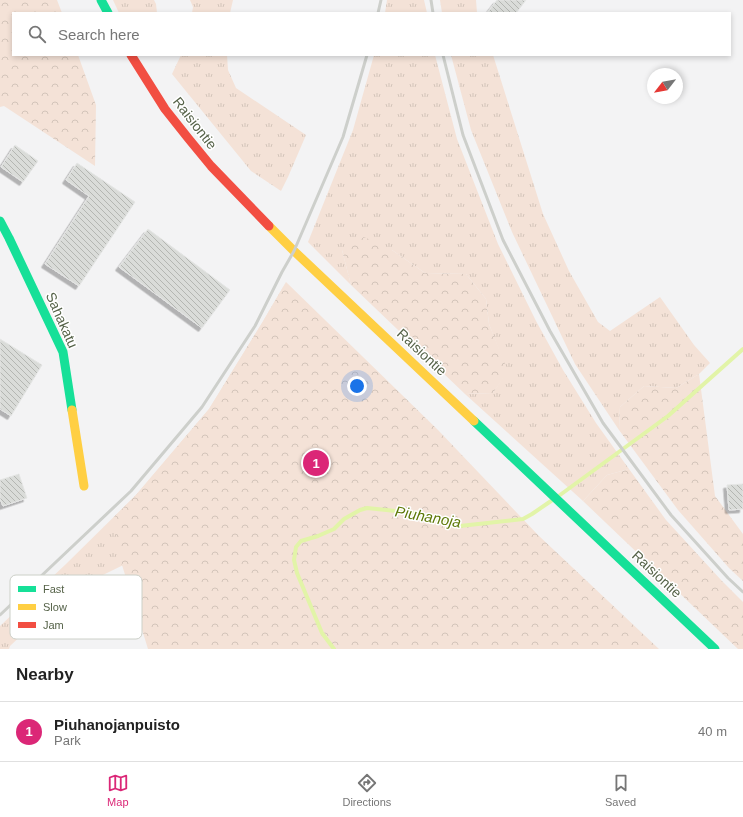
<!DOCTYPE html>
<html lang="en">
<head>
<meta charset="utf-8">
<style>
  body { margin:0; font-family:Arial,sans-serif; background:#f6f6f6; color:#222 }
  .compass { position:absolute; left:647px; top:68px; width:36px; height:36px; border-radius:50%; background:#fff; box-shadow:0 2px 6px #0003; rotate:239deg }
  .you { position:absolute; left:357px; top:386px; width:14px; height:14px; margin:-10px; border:3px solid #fff; border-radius:50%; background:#1a73e8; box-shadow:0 0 0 6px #1a73e833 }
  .badge { display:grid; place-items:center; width:26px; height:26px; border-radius:50%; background:#db2777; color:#fff; font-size:13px; font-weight:700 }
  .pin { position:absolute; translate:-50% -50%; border:2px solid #fff; box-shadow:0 1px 4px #0006 }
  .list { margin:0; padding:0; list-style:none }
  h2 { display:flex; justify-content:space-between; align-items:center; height:52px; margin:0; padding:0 16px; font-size:17px }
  h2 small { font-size:13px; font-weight:400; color:#767676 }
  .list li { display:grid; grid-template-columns:26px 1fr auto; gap:12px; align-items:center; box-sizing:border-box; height:60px; padding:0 16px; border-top:1px solid #e0e0e0 }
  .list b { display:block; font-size:15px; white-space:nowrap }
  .list p { margin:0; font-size:13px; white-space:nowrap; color:#767676 }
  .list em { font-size:13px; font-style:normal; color:#767676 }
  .icon { flex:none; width:22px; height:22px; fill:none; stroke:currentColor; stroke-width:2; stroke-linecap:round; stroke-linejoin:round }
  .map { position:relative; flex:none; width:743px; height:649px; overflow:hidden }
  .search { position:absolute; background:#fff; box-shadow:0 2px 6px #0003; left:12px; right:12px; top:12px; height:44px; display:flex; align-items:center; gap:10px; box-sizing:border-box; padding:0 14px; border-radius:0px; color:#767676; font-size:15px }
  .sheet { height:112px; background:#fff }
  nav { display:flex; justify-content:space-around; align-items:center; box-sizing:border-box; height:56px; border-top:1px solid #e0e0e0; background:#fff; font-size:11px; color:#767676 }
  nav a { display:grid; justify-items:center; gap:2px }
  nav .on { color:#db2777 }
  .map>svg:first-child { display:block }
  .grass { fill:url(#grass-tufts) }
  .forest { fill:url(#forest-crowns) }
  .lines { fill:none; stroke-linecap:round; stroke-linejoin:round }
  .stream { stroke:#e2f4a8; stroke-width:4 }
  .building { fill:url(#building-back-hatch); stroke:#e5e6e5; filter:url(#shadow) }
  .fast { stroke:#16e098; stroke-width:9 }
  .slow { stroke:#ffcf43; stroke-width:9 }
  .jam { stroke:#f24e42; stroke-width:9 }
  .rail { stroke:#cdcfcb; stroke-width:3 }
  .labels { text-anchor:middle; stroke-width:3; stroke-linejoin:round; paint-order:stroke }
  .street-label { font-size:14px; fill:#556248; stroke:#fff }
  .water-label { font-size:15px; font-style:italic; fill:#5d7807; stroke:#fff }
  .key { fill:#fff; stroke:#ccd0c8; stroke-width:1 }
  .key-label { font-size:11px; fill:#556248 }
</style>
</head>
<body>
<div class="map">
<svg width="743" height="649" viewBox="0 0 743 649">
  <defs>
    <pattern id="grass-tufts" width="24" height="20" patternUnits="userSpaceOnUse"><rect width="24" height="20" fill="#f4e2d7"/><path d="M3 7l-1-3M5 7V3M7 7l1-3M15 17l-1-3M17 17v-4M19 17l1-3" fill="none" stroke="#d3c4ba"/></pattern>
    <pattern id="forest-crowns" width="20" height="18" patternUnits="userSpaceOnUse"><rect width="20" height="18" fill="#f4e2d7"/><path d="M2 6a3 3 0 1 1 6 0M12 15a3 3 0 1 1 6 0" fill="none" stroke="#d3c4ba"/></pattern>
    <pattern id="building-back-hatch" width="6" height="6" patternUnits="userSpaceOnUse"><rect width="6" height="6" fill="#dadcd9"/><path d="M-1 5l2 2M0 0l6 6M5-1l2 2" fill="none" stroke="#b4b6b2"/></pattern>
    <filter id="shadow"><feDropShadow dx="-3.5" dy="3.5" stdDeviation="0" flood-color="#0004"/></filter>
  </defs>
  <rect width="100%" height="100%" fill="#f3f3f4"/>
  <g class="grass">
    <path d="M 113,0 L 154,0 L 156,4 L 157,13 L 119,13 Z"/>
    <path d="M 190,0 L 233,0 L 230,13 L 192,13 L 193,7 Z"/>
    <path d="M 387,0 L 424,0 L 427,13 L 385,13 Z"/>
    <path d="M 440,0 L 476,0 L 477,13 L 442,13 Z"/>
    <path d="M 181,55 L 227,55 L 228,70 L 236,88 L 306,135 L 288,177 L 281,191 L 251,171 L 172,74 Z"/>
    <path d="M 374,55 L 435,55 L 457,139 L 498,244 L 536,321 L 563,370 L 596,423 L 629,469 L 607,475 L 583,501 L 465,394 L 493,393 L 507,371 L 489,324 L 486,299 L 466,274 L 425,273 L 392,250 L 342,250 L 351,285 L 308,242 L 353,130 Z"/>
    <path d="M 451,55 L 493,55 L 543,214 L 569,271 L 598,322 L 610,331 L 660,297 L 694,345 L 710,363 L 699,374 L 676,388 L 644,386 L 620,407 L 619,430 L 575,364 L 512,232 L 471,130 Z"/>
    <path d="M 286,282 L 150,552 L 66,593 L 10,646 L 9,649 L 0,649 L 0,626 L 66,564 L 136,495 L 209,409 L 262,323 Z"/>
  </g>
  <g class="forest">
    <path d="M 0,0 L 57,0 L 62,13 L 13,13 L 13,55 L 78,55 L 96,105 L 95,166 L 4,106 L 0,107 Z"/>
    <path d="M 364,237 L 392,250 L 425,273 L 466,274 L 486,299 L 489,324 L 508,371 L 493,393 L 465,394 L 351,285 L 342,250 Z"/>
    <path d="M 286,282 L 438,430 L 538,535 L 659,649 L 148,649 L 122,565 L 113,518 L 136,495 L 209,409 L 262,323 Z"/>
    <path d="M 699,374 L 715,496 L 743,534 L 743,581 L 729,568 L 678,510 L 619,430 L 620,407 L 644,386 L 676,388 Z"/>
    <path d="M 629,469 L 666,520 L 722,581 L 743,602 L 743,649 L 738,649 L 583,501 L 607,475 Z"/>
  </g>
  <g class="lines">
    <g class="stream">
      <path d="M 560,495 L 668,416 L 743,349"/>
      <path d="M 334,649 L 322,633 L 297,573 L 294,560 L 296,547 L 301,541 L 318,536 L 334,529 L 344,519 L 360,510 L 367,508 L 415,513 L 460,526 L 523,519 L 532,514 L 551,501"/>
    </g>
  </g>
  <g class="building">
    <path d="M 497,0 L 526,0 L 516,13 L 487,13 Z"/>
    <path d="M 15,145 L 38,161 L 23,182 L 1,167 Z"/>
    <path d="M 77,163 L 135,202 L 79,286 L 45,264 L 89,196 L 66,180 Z"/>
    <path d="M 148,229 L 230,290 L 202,328 L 119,267 Z"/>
    <path d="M 0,339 L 42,365 L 11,416 L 0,409 Z"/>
    <path d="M 19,474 L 27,498 L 3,506 L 0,499 L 0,480 Z"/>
    <path d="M 743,484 L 743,509 L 729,510 L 727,485 Z"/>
  </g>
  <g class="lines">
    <g class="fast">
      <path d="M 101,0 L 108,13"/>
      <path d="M 0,221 L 9,238 L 63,352 L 72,410"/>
      <path d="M 474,421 L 715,649"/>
    </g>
    <g class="slow">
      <path d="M 269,226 L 294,251 L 474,421"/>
      <path d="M 72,410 L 84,486"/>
    </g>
    <path class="jam" d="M 131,55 L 165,109 L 188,138 L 211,166 L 269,226"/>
    <g class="rail">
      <path d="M 431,0 L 433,13"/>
      <path d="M 378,13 L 381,0"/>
      <path d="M 443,55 L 463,135 L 503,240 L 550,331 L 603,423 L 671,515 L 728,578 L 743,592"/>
      <path d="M 0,615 L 131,491 L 202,407 L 255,326 L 282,272 L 294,251 L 343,137 L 367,55"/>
    </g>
  </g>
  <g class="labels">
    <g class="street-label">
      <text transform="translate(195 123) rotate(52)" y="5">Raisiontie</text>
      <text transform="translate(62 320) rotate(66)" y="5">Sahakatu</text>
      <text transform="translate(422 352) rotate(43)" y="5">Raisiontie</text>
      <text transform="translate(657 574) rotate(43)" y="5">Raisiontie</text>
    </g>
    <g class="water-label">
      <text transform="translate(428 517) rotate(10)" y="5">Piuhanoja</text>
    </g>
  </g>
  <rect x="10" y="575" width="132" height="64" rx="6" class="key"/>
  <rect x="18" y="586" width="18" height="6" fill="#16e098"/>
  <rect x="18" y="604" width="18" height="6" fill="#ffcf43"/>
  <rect x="18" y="622" width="18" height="6" fill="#f24e42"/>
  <g class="key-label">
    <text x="43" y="593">Fast</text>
    <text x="43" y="611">Slow</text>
    <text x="43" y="629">Jam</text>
  </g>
</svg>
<svg class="compass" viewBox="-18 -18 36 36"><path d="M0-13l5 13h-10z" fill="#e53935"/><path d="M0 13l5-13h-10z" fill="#767676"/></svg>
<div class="you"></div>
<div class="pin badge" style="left:316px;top:463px">1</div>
<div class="search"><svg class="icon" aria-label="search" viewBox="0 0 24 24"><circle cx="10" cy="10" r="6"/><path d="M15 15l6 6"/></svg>Search here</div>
</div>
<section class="sheet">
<h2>Nearby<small></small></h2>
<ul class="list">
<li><span class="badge">1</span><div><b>Piuhanojanpuisto</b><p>Park</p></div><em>40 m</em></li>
</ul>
</section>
<nav>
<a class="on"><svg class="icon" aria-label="map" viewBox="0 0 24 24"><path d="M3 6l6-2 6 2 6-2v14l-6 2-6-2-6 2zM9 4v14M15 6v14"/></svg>Map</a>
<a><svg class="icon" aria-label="directions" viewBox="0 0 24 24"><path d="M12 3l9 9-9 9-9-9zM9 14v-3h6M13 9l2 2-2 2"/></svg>Directions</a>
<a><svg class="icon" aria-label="saved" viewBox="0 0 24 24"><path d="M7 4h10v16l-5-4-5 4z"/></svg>Saved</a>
</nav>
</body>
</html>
